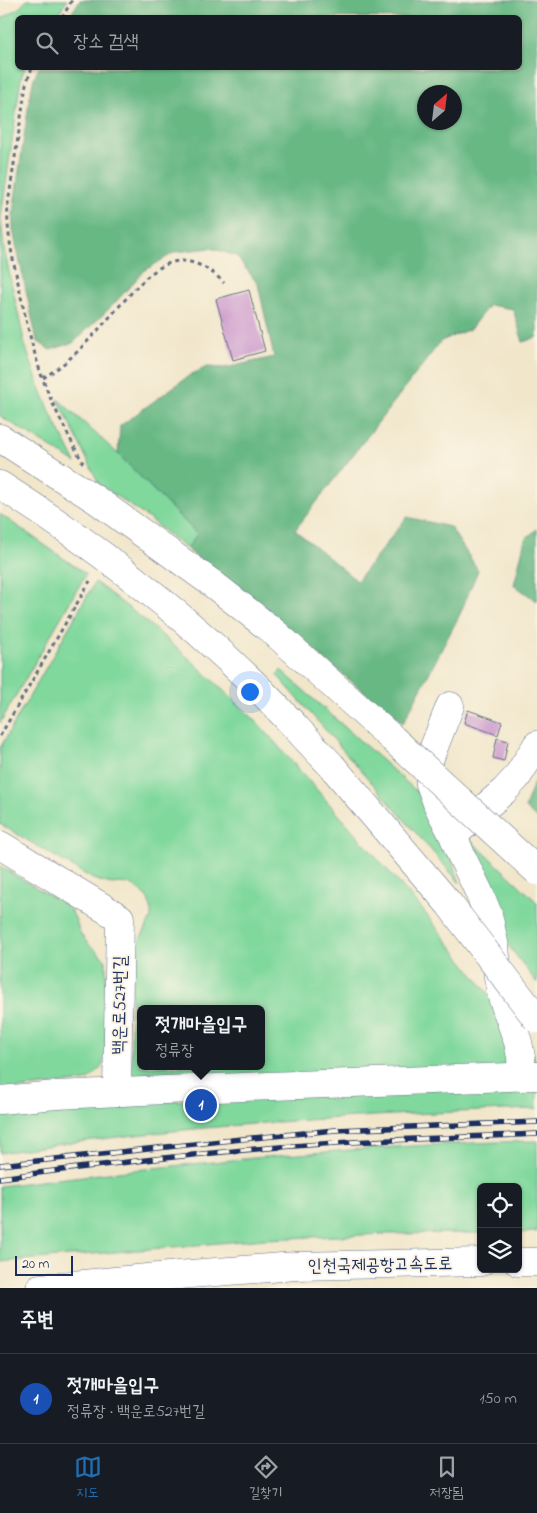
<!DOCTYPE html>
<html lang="ko">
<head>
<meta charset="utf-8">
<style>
  body { margin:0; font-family:"Indie Flower","Poor Story",sans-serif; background:#242831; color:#f1f3f6 }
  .controls { position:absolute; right:15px; bottom:15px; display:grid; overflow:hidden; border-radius:8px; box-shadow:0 1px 4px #0004 }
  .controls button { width:45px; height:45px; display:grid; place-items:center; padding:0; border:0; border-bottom:1px solid #363941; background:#171b24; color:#f1f3f6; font:25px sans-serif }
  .compass { position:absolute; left:417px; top:85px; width:45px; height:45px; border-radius:50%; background:#171b24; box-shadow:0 1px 4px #0004; rotate:28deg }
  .scale { position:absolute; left:15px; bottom:12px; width:58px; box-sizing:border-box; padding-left:5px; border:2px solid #1b2f5e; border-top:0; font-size:14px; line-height:18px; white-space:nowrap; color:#1b2f5e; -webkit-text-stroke:4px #fcf5e5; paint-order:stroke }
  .you { position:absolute; left:249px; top:691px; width:18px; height:18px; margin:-12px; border:4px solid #fff; border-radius:50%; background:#1a73e8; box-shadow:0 0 0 8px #1a73e833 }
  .badge { display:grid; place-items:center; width:32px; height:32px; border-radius:50%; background:#1f6fb2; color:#fff; font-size:16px; font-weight:700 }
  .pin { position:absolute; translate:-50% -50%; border:2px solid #fff; box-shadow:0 1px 5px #0006 }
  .popup { position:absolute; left:137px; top:1005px; width:128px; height:65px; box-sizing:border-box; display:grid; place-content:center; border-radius:8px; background:#171b24; filter:drop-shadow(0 1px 4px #0005); font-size:16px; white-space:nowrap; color:#9ea1a6 }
  .popup b { font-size:19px; color:#f1f3f6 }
  .popup::after { content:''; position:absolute; left:50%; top:100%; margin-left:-10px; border:10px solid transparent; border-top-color:#171b24 }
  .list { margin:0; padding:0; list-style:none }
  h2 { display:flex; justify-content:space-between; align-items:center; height:65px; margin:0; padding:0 20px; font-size:21px }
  h2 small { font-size:16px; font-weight:400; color:#9ea1a6 }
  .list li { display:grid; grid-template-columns:32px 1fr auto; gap:15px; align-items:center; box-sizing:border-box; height:90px; padding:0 20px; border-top:1px solid #363941 }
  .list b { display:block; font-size:19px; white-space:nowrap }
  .list p { margin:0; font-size:16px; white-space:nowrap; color:#9ea1a6 }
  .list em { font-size:16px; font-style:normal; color:#9ea1a6 }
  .icon { flex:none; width:28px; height:28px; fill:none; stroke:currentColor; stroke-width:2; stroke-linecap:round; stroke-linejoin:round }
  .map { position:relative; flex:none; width:537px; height:1288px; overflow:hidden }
  .search { position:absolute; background:#171b24; box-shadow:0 1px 4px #0004; left:15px; right:15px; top:15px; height:55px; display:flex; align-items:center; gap:12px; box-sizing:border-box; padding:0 18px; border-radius:8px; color:#9ea1a6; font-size:19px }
  .sheet { height:155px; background:#171b24 }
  nav { display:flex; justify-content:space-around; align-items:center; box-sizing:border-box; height:70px; border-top:1px solid #363941; background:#171b24; font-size:14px; color:#9ea1a6 }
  nav a { display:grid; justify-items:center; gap:2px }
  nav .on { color:#1f6fb2 }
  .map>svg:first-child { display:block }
  .green { fill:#80d89d; stroke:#4e847e; fill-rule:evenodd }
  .forest { fill:#68b884; stroke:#427471; fill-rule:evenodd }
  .building { fill:#c791cb }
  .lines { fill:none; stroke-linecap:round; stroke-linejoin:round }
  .minor-casing { stroke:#666f84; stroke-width:29 }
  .highway-casing { stroke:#666f84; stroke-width:29 }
  .path { stroke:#666f84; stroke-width:3; stroke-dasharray:4 4; stroke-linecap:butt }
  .minor { stroke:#fff; stroke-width:28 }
  .highway { stroke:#fff; stroke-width:28 }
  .rail-casing { stroke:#1b2f5e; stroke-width:5.5 }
  .rail { stroke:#fcf5e5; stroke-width:4; stroke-dasharray:11; stroke-linecap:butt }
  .highway-bridge-casing { stroke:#666f84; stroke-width:29; stroke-linecap:butt }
  .highway-bridge { stroke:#fff; stroke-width:28 }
  .labels { text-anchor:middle; stroke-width:4; stroke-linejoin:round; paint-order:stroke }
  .street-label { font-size:18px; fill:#1b2f5e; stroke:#fcf5e5 }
</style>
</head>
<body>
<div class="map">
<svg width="537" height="1288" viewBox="0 0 537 1288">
  <rect width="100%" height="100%" fill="#fcf5e5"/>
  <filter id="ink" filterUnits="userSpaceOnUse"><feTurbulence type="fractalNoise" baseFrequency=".02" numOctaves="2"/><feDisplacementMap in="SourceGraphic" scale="10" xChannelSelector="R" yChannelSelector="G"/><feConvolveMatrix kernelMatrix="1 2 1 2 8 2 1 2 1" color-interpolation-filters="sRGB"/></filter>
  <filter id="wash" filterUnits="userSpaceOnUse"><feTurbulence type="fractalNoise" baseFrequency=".0096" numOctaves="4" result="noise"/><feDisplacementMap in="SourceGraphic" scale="20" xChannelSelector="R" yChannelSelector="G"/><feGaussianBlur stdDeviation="1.12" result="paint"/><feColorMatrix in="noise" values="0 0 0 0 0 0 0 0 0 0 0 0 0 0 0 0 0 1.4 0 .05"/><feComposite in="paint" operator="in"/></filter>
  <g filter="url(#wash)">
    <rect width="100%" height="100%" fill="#f1e6ca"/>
    <g class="green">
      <path d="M 27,0 L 67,0 L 56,17 L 18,18 L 18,68 L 25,68 L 21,78 L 1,218 L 4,249 L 25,345 L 37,380 L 51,414 L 76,463 L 0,416 L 0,20 L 19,8 Z"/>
      <path d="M 58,399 L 118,454 L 197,534 L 187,549 L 144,515 L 99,484 Z"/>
      <path d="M 0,514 L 86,574 L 0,723 Z"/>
      <path d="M 95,582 L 143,619 L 192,661 L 257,722 L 422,909 L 487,992 L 537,1062 L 537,1069 L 135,1080 L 131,1076 L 132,954 L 146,928 L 151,918 L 151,908 L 148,899 L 141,891 L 131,885 L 121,883 L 111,884 L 93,879 L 0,824 L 0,748 ZM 141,1009 L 261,1009 L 261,1066 L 141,1066 Z"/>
      <path d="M 281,670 L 434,807 L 460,883 L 277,675 Z"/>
      <path d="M 463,833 L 537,902 L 537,983 L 496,929 Z"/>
      <path d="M 0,866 L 65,905 C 79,916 75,929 85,940 C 92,948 100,953 106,961 L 106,1054 C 103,1067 97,1074 86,1081 L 0,1091 Z"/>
      <path d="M 537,1083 L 537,1109 C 358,1115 178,1125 0,1153 L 0,1109 Z"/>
      <path d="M 537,1141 L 537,1232 L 518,1233 L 518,1187 L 481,1187 L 481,1233 L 386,1234 L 265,1239 L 0,1262 L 0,1186 C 178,1164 357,1145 537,1141 Z"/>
    </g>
    <g class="forest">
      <path d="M 80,0 L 537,0 L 537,337 L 523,342 L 513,309 L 489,305 L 470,329 L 441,341 L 295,530 L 357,581 L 407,517 L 450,527 L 478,570 L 460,614 L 403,723 L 187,549 L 197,534 L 118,454 L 120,426 L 190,375 L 207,367 L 225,368 L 274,357 L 258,284 L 236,256 L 211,248 L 175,252 L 144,271 L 111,307 L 73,343 L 50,350 L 37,341 L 13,230 L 13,212 L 30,96 L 34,78 L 39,68 L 520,68 L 520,18 L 69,17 ZM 424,92 L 454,92 L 454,122 L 424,122 Z"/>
      <path d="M 537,529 L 537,601 L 514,585 L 525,539 Z"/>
      <path d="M 534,782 L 537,782 L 537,819 L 525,808 Z"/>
    </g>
    <g id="blocks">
      <g class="building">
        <path d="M 249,290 L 265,351 L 233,360 L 216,299 Z"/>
        <path d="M 468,710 L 502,722 L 498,735 L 464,723 Z"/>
        <path d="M 497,738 L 508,741 L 504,761 L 493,758 Z"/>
      </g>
    </g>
  </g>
  <g filter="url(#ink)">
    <use href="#blocks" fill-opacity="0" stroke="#666f84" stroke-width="1"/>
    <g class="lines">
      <g class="minor-casing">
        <g id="minor">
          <path d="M 450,706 L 429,760 L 430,784 L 438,806 L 453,835 L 461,855 L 478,890 L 488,914 L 495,947 L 498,977 L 502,997 L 518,1042 L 521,1057 L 522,1077"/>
          <path d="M 458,831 L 504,791 L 517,777 L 537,745"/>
          <path d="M 0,845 L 120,918 L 117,1092"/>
          <path d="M 0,1100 L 57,1095 L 165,1090 L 537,1076"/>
        </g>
      </g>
      <g class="highway-casing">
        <g id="highway">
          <path d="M 0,438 L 95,499 L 213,584 L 274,632 L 393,739"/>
          <path d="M 0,485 C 90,542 175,607 252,682 C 279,708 304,737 331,765"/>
          <path d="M 518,1262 L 537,1262"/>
          <path d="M 40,1288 L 190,1274 L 296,1266 L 481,1262"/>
        </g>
      </g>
      <g class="path">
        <path d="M 62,18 L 72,0"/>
        <path d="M 32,68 L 26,84 L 8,204 C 6,232 13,259 19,287 C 25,317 32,347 42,377 C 53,407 68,435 83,463"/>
        <path d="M 43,378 C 56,370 68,361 79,350 C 94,335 109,318 123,302 C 136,288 151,269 170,263 C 190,256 211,269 224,283"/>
        <path d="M 0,736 L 90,581"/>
      </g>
      <use href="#minor" class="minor"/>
      <use href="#highway" class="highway"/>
      <g class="rail-casing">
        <g id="rail">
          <path d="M 0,1165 L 222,1141 L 335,1130 L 537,1122"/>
          <path d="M 0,1178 C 112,1163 224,1150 336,1143 C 403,1139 470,1137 537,1134"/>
        </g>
      </g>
      <use href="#rail" class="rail"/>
      <g class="highway-bridge-casing">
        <g id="highway-bridge">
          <path d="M 393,739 L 537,871"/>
          <path d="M 331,765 L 449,904 L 537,1019"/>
        </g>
      </g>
      <use href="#highway-bridge" class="highway-bridge"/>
    </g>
  </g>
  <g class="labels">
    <g class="street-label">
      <text transform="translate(119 1005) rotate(-89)" y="6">백운로527번길</text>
      <text transform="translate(380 1264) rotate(-1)" y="6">인천국제공항고속도로</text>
    </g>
  </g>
</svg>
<div class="controls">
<button><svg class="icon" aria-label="locate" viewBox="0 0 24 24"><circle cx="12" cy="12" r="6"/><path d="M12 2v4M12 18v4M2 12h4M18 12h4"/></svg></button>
<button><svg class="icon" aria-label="layers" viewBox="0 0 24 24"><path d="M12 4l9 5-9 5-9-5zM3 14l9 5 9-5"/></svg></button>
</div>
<svg class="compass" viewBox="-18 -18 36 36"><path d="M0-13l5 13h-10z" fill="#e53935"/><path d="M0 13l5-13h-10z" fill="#9ea1a6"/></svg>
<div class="scale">20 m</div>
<div class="you"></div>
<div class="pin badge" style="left:201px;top:1105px;background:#1a4fb4">1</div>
<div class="popup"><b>젓개마을입구</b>정류장</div>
<div class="search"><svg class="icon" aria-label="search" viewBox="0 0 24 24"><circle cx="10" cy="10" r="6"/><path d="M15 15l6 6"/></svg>장소 검색</div>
</div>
<section class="sheet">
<h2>주변<small></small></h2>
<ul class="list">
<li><span class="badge" style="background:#1a4fb4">1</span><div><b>젓개마을입구</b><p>정류장 · 백운로527번길</p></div><em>150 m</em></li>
</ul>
</section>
<nav>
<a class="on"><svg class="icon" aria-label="map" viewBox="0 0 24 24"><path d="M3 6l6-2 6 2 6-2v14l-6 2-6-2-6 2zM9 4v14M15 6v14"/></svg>지도</a>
<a><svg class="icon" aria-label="directions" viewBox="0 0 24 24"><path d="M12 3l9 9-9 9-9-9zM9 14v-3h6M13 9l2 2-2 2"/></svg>길찾기</a>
<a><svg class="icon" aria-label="saved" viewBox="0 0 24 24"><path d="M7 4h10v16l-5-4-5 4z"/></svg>저장됨</a>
</nav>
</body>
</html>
